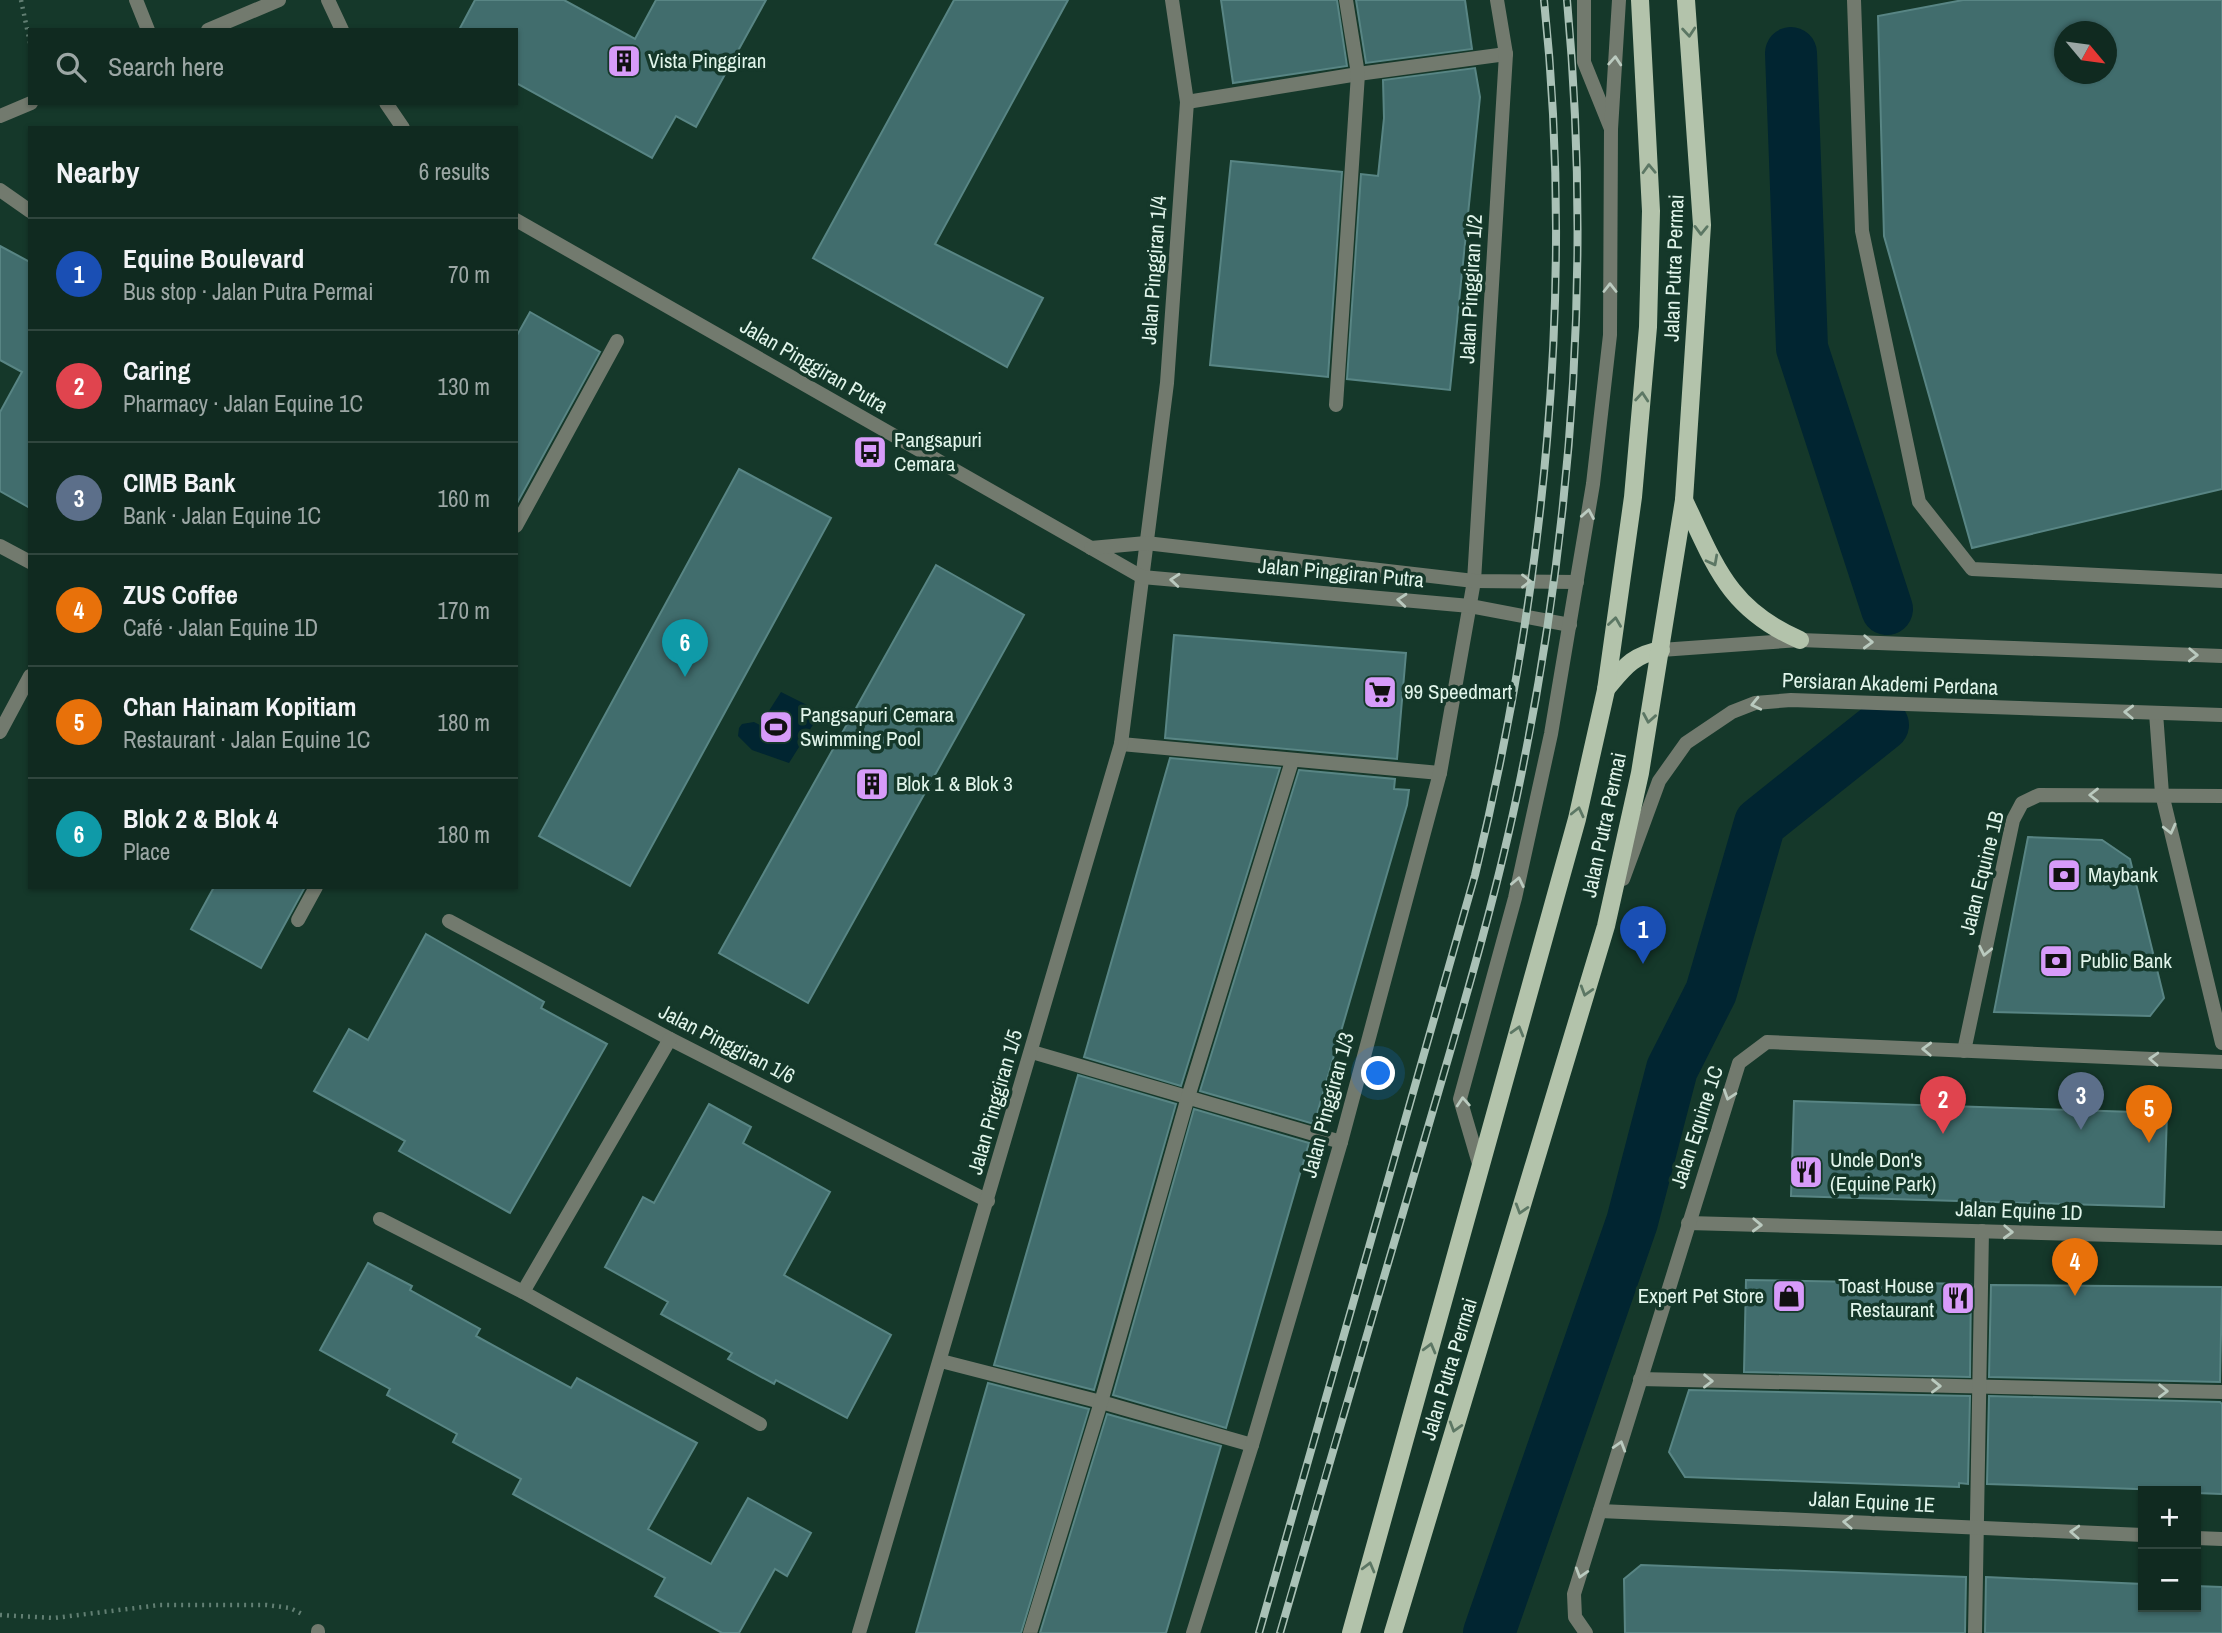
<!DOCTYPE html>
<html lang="en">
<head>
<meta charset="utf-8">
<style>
  body { margin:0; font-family:"Archivo Narrow",sans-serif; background:#193229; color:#f1f3f6 }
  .controls { position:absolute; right:21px; bottom:21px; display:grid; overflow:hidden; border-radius:0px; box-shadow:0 2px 5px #0004 }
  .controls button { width:63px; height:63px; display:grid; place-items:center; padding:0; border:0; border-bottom:2px solid #30463e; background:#102a20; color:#f1f3f6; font:35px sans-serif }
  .compass { position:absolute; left:2054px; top:21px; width:63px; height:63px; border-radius:50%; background:#102a20; box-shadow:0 2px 5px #0004; rotate:119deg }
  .you { position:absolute; left:1379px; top:1074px; width:24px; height:24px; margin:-18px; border:5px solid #fff; border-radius:50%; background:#1a73e8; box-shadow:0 0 0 10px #1a73e833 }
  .badge { display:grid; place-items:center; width:46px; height:46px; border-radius:50%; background:#db2777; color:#fff; font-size:23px; font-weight:700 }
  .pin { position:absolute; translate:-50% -58px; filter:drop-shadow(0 2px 4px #0008) }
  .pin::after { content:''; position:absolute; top:37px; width:24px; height:21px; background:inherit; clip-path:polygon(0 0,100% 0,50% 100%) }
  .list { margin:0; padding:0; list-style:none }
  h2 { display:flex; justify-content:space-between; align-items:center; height:91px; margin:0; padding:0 28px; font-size:30px }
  h2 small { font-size:23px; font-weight:400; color:#9ca7a5 }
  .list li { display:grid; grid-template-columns:46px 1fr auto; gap:21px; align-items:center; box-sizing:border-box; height:112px; padding:0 28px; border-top:2px solid #30463e }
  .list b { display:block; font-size:26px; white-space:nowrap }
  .list p { margin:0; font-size:23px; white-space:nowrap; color:#9ca7a5 }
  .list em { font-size:23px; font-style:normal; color:#9ca7a5 }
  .icon { flex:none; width:38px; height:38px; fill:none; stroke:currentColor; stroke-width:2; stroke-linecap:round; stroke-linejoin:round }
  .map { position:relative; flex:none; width:2222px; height:1633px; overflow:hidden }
  .search { position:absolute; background:#102a20; box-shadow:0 2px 5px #0004; left:28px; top:28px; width:490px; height:77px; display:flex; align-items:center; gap:18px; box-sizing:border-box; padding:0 24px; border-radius:0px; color:#9ca7a5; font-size:26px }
  .panel { position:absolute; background:#102a20; box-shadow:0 2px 5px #0004; left:28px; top:126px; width:490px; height:763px; border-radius:0px }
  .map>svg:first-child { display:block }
  .water { fill:#012531 }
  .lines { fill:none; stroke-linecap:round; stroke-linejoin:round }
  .river { stroke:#012531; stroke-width:52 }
  .building { fill:#416d6d; stroke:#588584; stroke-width:2; fill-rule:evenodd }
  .path { stroke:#627f73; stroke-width:4.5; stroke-dasharray:2 5; stroke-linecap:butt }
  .service { stroke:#727a6e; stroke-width:14 }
  .minor { stroke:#727a6e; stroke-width:14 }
  .tertiary { stroke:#727a6e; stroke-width:14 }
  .primary { stroke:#b3c3ab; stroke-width:18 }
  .rail-casing { stroke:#a9c1b6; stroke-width:8 }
  .rail { stroke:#15382a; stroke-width:5; stroke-dasharray:16; stroke-linecap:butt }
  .oneway { stroke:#5c7764 }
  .oneway2 { stroke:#bacabf }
  .labels { text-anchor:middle; stroke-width:7; stroke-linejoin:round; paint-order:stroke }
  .poi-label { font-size:21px; fill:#e1f5eb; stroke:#15382a; text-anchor:start }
  .street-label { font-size:21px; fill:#e1f5eb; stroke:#15382a }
</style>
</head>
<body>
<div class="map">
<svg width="2222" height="1633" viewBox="0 0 2222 1633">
  <rect width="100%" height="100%" fill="#15382a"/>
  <path class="water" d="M 781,692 L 821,712 L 789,763 L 752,750 L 738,736 L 739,728 L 742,724 L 754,722 L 760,725 Z"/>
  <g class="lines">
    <g class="river">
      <path d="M 1791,53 L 1802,348 L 1887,609"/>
      <path d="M 1489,1633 L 1632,1222 L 1672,1069 L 1711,992 L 1760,823 L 1883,725"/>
    </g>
  </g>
  <g class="building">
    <path d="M 475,0 L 564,0 L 635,39 L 656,0 L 766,0 L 696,127 L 676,116 L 652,158 L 516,83 L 516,30 L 459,30 Z"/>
    <path d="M 954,0 L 1068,0 L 935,244 L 1043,298 L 1007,367 L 813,258 Z"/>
    <path d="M 1221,0 L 1337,0 L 1347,66 L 1233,83 Z"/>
    <path d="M 1356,0 L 1465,0 L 1472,49 L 1366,63 Z"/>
    <path d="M 1963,0 L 2222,0 L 2222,489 L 1972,548 L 1884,236 L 1878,16 ZM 2064,32 L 2106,32 L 2106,74 L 2064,74 Z"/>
    <path d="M 1475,68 L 1480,97 L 1450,390 L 1347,379 L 1361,174 L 1378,176 L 1384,118 L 1383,80 Z"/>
    <path d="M 1231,161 L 1342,172 L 1328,377 L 1210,365 Z"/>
    <path d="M 0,246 L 30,262 L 30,508 L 0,491 L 0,412 L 22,372 L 0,360 Z"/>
    <path d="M 530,312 L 600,352 L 516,505 L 516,337 Z"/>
    <path d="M 739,469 L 831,518 L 630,886 L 539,836 Z"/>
    <path d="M 936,565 L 1024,615 L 808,1003 L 719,953 Z"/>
    <path d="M 1174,635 L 1406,653 L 1397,759 L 1165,738 Z"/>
    <path d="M 1170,758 L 1280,768 L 1181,1086 L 1084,1057 Z"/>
    <path d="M 1299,770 L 1395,779 L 1394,789 L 1409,790 L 1407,805 L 1314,1124 L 1200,1091 Z"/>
    <path d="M 2028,837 L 2102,840 L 2130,859 L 2164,998 L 2150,1016 L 1994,1012 Z"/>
    <path d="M 214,887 L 305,887 L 261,968 L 191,929 Z"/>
    <path d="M 426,934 L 544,1002 L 541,1008 L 607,1044 L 510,1213 L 399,1151 L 405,1141 L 314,1091 L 349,1029 L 368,1040 Z"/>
    <path d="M 1078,1075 L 1176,1104 L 1094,1390 L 994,1365 Z"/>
    <path d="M 1794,1101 L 2167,1113 L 2164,1207 L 1791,1196 Z"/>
    <path d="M 709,1104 L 751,1127 L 743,1143 L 830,1192 L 784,1275 L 891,1335 L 847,1418 L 776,1380 L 774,1384 L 728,1359 L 732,1353 L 661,1314 L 668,1302 L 605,1267 L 643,1197 L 654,1203 Z"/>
    <path d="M 1194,1109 L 1309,1143 L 1226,1428 L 1113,1395 Z"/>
    <path d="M 368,1263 L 412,1286 L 410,1290 L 480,1329 L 476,1336 L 571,1388 L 577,1378 L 697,1443 L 648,1529 L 711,1564 L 748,1498 L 811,1533 L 787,1576 L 775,1569 L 739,1633 L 722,1633 L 655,1596 L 665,1578 L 513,1494 L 521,1479 L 453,1442 L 457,1434 L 387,1395 L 390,1389 L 320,1350 Z"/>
    <path d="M 1746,1280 L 1971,1284 L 1970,1377 L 1744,1372 Z"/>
    <path d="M 1991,1285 L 2222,1287 L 2220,1382 L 1989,1377 Z"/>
    <path d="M 988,1383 L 1089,1409 L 1021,1633 L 916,1633 Z"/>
    <path d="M 1689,1390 L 1970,1396 L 1968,1484 L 1959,1483 L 1959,1487 L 1685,1477 L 1669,1452 Z"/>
    <path d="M 1989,1396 L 2220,1402 L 2222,1404 L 2222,1494 L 2196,1493 L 2196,1491 L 1987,1484 Z"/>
    <path d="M 1107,1414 L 1221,1446 L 1166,1633 L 1040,1633 Z"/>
    <path d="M 1641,1565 L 1966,1577 L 1965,1633 L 1625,1633 L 1624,1579 Z"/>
    <path d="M 1986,1577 L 2143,1584 L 2143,1607 L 2196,1607 L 2196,1586 L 2222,1587 L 2222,1633 L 1985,1633 Z"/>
  </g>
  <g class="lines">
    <g class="path">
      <path d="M 21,0 L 30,43"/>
      <path d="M 0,1615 L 54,1618 L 160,1605 L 267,1605 L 290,1608 L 304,1615"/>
    </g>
    <g class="service">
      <path d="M 1584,0 L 1584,62 L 1611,129"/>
      <path d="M 1854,0 L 1862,231 L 1919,502 L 1972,569 L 2222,581"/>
      <path d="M 1187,102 L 1358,74 L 1506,54"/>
      <path d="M 1336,405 L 1358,74 L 1346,0"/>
      <path d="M 516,526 L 617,341"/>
      <path d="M 1121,744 L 1440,773"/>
      <path d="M 298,920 L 316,887"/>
      <path d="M 1032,1052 L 1341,1142"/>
      <path d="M 941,1361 L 1101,1402 L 1252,1445"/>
      <path d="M 1640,1379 L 2222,1392"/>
      <path d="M 318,1631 L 318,1633"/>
      <path d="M 1030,1633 L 1101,1402 L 1188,1097 L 1292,761"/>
      <path d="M 1975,1633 L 1982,1231"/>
    </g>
    <g class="minor">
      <path d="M 136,0 L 148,30"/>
      <path d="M 208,30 L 279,0"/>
      <path d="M 0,116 L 31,103"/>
      <path d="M 0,190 L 30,211"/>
      <path d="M 0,546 L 30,562"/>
      <path d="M 2156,713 L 2162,794 L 2222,1043"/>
      <path d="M 0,732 L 30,676"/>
      <path d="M 449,921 L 670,1039 L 988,1201"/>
      <path d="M 1964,1051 L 2013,820 L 2022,803 L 2039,795 L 2222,796"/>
      <path d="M 380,1219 L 523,1292 L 760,1424"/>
      <path d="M 1688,1223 L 2222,1238"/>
      <path d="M 523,1292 L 670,1039"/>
      <path d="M 1600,1511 L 2143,1535"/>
      <path d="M 2196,1538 L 2222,1539"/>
      <path d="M 859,1633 L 1121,744 L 1167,383 L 1187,102 L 1172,0"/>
      <path d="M 1193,1633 L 1252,1445 L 1341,1142 L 1440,773 L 1474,581 L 1506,54 L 1497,0"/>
      <path d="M 1586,1633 L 1575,1617 L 1574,1594 L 1739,1063 L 1767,1042 L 2222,1062"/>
    </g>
    <g class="tertiary">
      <path d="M 328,0 L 342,30"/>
      <path d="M 386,103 L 403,128"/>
      <path d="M 516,220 L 1142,577 L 1470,606 L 1570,625"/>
      <path d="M 1091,548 L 1146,543 L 1474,581 L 1577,582"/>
      <path d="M 1661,650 L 1800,640 L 2222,656"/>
      <path d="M 1623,879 L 1659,781 L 1686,743 L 1732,712 L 1755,703 L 1791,700 L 2222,715"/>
      <path d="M 1480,1167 L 1460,1099 L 1515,898 L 1551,734 L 1593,484 L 1610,335 L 1611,129 L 1619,0"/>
    </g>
    <g class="primary">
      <path d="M 1684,500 C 1715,565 1728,609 1800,640"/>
      <path d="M 1606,689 C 1624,668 1632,655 1661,650"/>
      <path d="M 1351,1633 L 1577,819 L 1606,690 L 1633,497 L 1648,327 L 1651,211 L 1640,0"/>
      <path d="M 1393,1633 L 1606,926 L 1640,773 L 1684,500 L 1702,225 L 1686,0"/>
    </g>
    <g class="rail-casing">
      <g id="rail">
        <path d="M 1259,1633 L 1475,875 C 1544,591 1575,291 1544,0"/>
        <path d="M 1280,1633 C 1327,1469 1376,1305 1424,1141 C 1459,1021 1496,900 1521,776 C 1573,521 1591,260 1567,0"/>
      </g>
    </g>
    <use href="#rail" class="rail"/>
  </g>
  <defs><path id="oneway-chevron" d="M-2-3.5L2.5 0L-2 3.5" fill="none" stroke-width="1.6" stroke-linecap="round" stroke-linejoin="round" transform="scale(1.75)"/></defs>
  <g class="oneway">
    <use href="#oneway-chevron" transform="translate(1689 32) rotate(85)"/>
    <use href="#oneway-chevron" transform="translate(1649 169) rotate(-92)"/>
    <use href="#oneway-chevron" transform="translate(1701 230) rotate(91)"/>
    <use href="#oneway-chevron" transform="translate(1642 397) rotate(-85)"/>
    <use href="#oneway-chevron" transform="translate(1713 561) rotate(62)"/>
    <use href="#oneway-chevron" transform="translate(1615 622) rotate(-82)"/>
    <use href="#oneway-chevron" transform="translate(1649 718) rotate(100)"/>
    <use href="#oneway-chevron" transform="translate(1578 812) rotate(-77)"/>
    <use href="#oneway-chevron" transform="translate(1586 991) rotate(107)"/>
    <use href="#oneway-chevron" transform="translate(1518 1031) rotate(-74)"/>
    <use href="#oneway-chevron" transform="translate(1521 1209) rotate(107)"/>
    <use href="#oneway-chevron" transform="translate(1430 1348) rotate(-75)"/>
    <use href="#oneway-chevron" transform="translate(1455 1427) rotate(107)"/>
    <use href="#oneway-chevron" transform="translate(1369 1567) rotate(-75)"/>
  </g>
  <g class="oneway2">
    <use href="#oneway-chevron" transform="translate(1615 61) rotate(-86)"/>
    <use href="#oneway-chevron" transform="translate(1610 288) rotate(-90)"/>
    <use href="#oneway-chevron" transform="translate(1588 514) rotate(-80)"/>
    <use href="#oneway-chevron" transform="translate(1175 580) rotate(-175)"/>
    <use href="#oneway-chevron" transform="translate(1526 581)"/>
    <use href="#oneway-chevron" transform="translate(1402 600) rotate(-175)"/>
    <use href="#oneway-chevron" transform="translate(1868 642) rotate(2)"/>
    <use href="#oneway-chevron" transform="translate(2193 655) rotate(2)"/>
    <use href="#oneway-chevron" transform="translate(1756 704) rotate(167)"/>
    <use href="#oneway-chevron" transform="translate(2129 712) rotate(-178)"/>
    <use href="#oneway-chevron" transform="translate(2094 795) rotate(180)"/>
    <use href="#oneway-chevron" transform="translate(2170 829) rotate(76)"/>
    <use href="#oneway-chevron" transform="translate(1518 882) rotate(-78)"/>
    <use href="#oneway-chevron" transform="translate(1985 951) rotate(102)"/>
    <use href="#oneway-chevron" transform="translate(1927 1049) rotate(-178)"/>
    <use href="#oneway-chevron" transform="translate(2154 1059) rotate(-177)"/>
    <use href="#oneway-chevron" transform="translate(1729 1095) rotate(108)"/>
    <use href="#oneway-chevron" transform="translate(1463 1102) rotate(-94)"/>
    <use href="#oneway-chevron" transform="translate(1757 1225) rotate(2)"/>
    <use href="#oneway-chevron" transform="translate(2008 1232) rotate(2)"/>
    <use href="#oneway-chevron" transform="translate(1708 1381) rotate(1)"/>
    <use href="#oneway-chevron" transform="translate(1936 1386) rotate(1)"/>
    <use href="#oneway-chevron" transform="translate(2163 1391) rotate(1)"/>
    <use href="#oneway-chevron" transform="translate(1620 1446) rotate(-73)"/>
    <use href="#oneway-chevron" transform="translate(1848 1522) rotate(-177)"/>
    <use href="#oneway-chevron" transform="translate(2075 1532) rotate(-177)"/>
    <use href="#oneway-chevron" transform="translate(1581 1573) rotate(107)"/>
  </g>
  <defs>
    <g id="building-square" transform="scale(1.75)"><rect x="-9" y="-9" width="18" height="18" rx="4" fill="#d79bf9" stroke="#15382a"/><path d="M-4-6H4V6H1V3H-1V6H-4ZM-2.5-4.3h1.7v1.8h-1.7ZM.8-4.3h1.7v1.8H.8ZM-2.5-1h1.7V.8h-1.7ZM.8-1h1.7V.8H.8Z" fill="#111"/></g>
    <g id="bus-square" transform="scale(1.75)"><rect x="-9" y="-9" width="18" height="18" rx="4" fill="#d79bf9" stroke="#15382a"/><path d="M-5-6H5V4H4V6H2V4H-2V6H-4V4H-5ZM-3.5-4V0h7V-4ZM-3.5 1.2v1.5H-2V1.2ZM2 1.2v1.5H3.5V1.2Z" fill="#111"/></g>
    <g id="supermarket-square" transform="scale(1.75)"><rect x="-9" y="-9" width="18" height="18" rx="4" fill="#d79bf9" stroke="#15382a"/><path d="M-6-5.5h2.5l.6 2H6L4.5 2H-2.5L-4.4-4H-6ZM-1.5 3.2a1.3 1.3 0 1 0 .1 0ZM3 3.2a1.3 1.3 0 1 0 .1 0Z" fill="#111"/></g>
    <g id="stadium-square" transform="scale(1.75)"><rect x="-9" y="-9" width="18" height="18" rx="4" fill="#d79bf9" stroke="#15382a"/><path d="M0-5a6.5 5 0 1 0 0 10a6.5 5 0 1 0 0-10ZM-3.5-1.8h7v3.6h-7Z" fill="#111"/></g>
    <g id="bank-square" transform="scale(1.75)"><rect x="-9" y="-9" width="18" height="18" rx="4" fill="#d79bf9" stroke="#15382a"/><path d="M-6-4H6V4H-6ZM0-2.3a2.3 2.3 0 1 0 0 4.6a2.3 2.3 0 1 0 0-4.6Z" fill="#111"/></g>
    <g id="restaurant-square" transform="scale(1.75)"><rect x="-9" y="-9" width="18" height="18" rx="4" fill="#d79bf9" stroke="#15382a"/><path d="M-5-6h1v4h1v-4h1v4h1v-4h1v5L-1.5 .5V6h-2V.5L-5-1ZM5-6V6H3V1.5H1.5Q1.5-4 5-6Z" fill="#111"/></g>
    <g id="shop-square" transform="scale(1.75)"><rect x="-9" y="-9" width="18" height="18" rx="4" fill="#d79bf9" stroke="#15382a"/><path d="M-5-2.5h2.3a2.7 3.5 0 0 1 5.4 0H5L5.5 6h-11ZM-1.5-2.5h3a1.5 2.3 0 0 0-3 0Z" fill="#111"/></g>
  </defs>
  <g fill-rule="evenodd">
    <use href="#building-square" x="624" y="61"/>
    <use href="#bus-square" x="870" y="452"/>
    <use href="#supermarket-square" x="1380" y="692"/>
    <use href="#stadium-square" x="776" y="727"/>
    <use href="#building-square" x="872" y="784"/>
    <use href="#bank-square" x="2064" y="875"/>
    <use href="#bank-square" x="2056" y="961"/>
    <use href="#restaurant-square" x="1806" y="1172"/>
    <use href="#shop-square" x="1789" y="1296"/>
    <use href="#restaurant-square" x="1958" y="1298"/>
  </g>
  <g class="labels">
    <g class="poi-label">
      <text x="648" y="68">Vista Pinggiran</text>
      <text x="894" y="447">Pangsapuri<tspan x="894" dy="24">Cemara</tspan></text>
      <text x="1404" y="699">99 Speedmart</text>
      <text x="800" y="722">Pangsapuri Cemara<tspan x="800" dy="24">Swimming Pool</tspan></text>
      <text x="896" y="791">Blok 1 &amp; Blok 3</text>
      <text x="2088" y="882">Maybank</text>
      <text x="2080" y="968">Public Bank</text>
      <text x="1830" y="1167">Uncle Don's<tspan x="1830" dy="24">(Equine Park)</tspan></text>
      <text x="1934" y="1293" text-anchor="end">Toast House<tspan x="1934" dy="24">Restaurant</tspan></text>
      <text x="1764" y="1303" text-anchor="end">Expert Pet Store</text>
    </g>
    <g class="street-label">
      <text transform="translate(1674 268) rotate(-88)" y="7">Jalan Putra Permai</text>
      <text transform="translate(1154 270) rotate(-86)" y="7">Jalan Pinggiran 1/4</text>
      <text transform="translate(1471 289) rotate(-87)" y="7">Jalan Pinggiran 1/2</text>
      <text transform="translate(814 366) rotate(30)" y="7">Jalan Pinggiran Putra</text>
      <text transform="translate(1341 573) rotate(5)" y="7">Jalan Pinggiran Putra</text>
      <text transform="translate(1890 684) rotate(2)" y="7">Persiaran Akademi Perdana</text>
      <text transform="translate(1604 825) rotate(-78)" y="7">Jalan Putra Permai</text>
      <text transform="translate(1982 873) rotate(-76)" y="7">Jalan Equine 1B</text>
      <text transform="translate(727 1044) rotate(27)" y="7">Jalan Pinggiran 1/6</text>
      <text transform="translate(995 1102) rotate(-74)" y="7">Jalan Pinggiran 1/5</text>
      <text transform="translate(1328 1105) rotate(-75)" y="7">Jalan Pinggiran 1/3</text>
      <text transform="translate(1697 1127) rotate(-72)" y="7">Jalan Equine 1C</text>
      <text transform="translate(2019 1211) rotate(2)" y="7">Jalan Equine 1D</text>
      <text transform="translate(1449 1369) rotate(-73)" y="7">Jalan Putra Permai</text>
      <text transform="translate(1872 1502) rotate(3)" y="7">Jalan Equine 1E</text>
    </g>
  </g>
</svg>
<div class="controls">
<button>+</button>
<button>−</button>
</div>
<svg class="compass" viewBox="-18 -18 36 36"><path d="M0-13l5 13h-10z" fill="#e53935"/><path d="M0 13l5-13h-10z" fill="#9ca7a5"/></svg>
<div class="you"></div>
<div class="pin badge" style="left:1643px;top:964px;background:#1a4fb4">1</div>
<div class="pin badge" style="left:1943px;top:1134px;background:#e0444e">2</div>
<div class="pin badge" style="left:2081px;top:1130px;background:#5c6f8a">3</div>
<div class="pin badge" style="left:2075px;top:1296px;background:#e8710a">4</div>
<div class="pin badge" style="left:2149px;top:1143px;background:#e8710a">5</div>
<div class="pin badge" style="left:685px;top:677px;background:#0f9aa8">6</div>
<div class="search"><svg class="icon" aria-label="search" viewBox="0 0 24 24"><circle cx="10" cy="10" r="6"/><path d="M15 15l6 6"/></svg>Search here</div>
<section class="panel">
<h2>Nearby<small>6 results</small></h2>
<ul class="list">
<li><span class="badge" style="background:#1a4fb4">1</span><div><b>Equine Boulevard</b><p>Bus stop · Jalan Putra Permai</p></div><em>70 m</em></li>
<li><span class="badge" style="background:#e0444e">2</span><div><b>Caring</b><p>Pharmacy · Jalan Equine 1C</p></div><em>130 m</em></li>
<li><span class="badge" style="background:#5c6f8a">3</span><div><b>CIMB Bank</b><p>Bank · Jalan Equine 1C</p></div><em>160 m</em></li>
<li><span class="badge" style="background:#e8710a">4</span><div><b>ZUS Coffee</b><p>Café · Jalan Equine 1D</p></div><em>170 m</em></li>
<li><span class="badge" style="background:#e8710a">5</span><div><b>Chan Hainam Kopitiam</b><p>Restaurant · Jalan Equine 1C</p></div><em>180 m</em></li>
<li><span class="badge" style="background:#0f9aa8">6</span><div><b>Blok 2 &amp; Blok 4</b><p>Place</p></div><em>180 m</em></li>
</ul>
</section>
</div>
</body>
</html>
